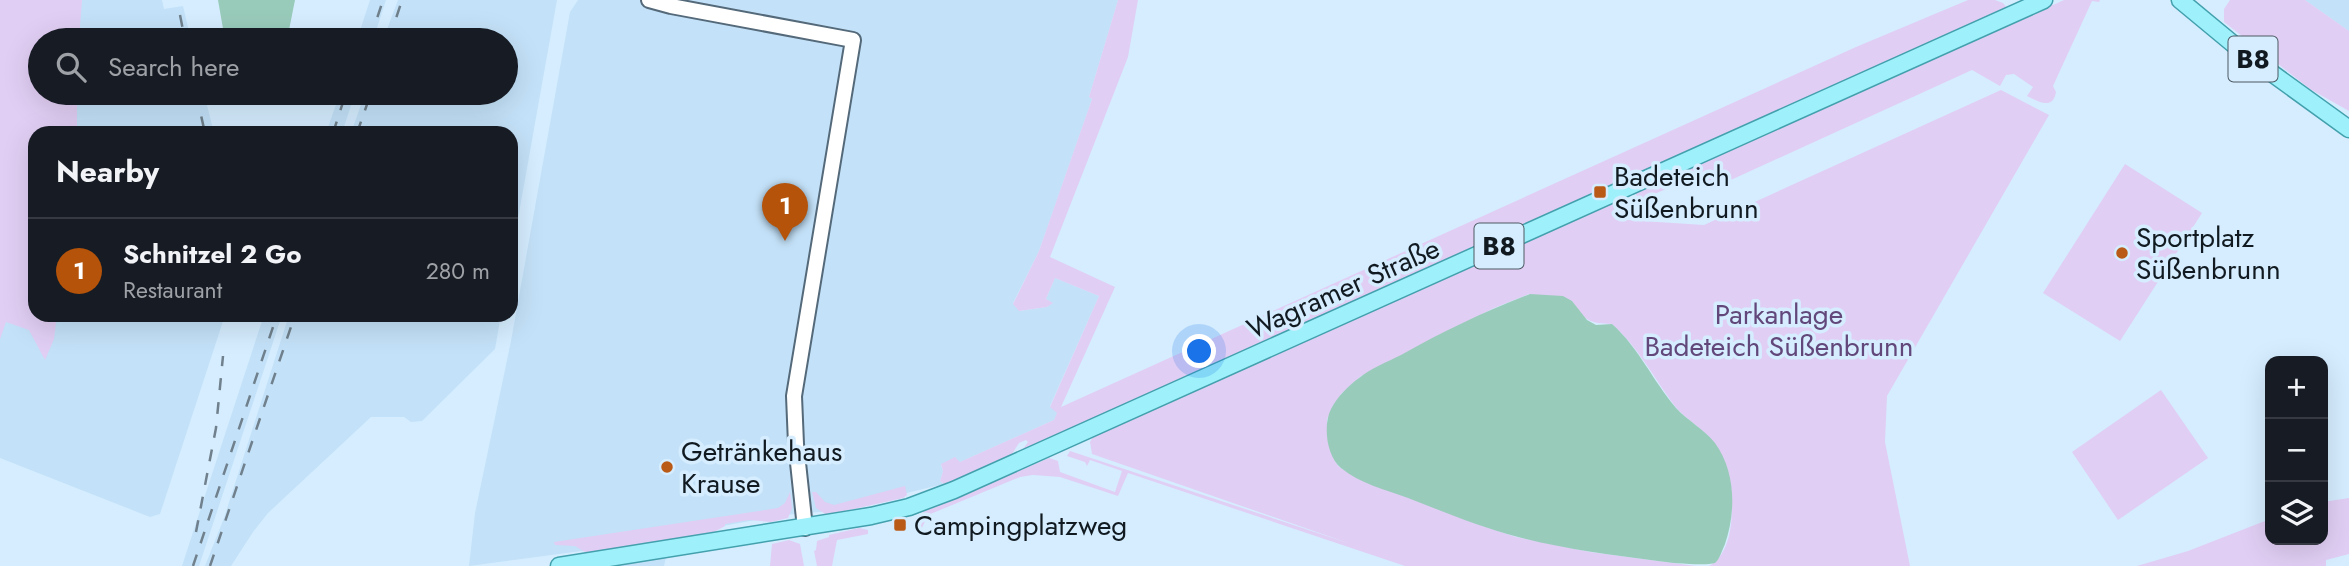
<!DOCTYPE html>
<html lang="en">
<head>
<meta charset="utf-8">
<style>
  body { margin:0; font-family:Jost,sans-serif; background:#20242c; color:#f1f3f6 }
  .controls { position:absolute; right:21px; bottom:21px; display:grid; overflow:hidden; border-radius:14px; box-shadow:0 7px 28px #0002 }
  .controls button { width:63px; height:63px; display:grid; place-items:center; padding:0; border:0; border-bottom:2px solid #363941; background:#171b24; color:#f1f3f6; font:35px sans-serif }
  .you { position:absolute; left:1200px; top:352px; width:24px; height:24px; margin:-18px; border:5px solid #fff; border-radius:50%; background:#1a73e8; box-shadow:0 0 0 10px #1a73e833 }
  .badge { display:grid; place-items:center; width:46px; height:46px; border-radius:50%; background:#b45309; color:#fff; font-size:23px; font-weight:700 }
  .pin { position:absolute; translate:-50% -58px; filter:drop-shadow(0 2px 4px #0008) }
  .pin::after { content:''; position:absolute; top:37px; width:24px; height:21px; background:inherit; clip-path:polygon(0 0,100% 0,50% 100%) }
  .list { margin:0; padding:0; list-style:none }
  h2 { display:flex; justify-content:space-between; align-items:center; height:91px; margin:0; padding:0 28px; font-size:30px }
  h2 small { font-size:23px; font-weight:400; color:#9ea1a6 }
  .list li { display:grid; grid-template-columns:46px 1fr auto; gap:21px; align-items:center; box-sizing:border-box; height:105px; padding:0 28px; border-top:2px solid #363941 }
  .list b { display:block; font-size:26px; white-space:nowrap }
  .list p { margin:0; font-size:23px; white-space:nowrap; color:#9ea1a6 }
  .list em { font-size:23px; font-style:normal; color:#9ea1a6 }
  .icon { flex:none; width:38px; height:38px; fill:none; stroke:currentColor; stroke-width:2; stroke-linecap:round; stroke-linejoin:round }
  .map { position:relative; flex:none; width:2349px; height:566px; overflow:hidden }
  .search { position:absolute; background:#171b24; box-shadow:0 7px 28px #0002; left:28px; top:28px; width:490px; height:77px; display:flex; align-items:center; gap:18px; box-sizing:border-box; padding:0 24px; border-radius:38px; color:#9ea1a6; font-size:26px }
  .panel { position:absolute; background:#171b24; box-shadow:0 7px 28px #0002; left:28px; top:126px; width:490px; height:196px; border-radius:21px }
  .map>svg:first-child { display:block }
  .built { fill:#c3e1f8 }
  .green { fill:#e1cef4 }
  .water { fill:#99cbbb }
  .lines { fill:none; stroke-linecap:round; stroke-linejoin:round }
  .secondary-casing { stroke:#546979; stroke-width:18 }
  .primary-casing { stroke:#43a0ad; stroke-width:19 }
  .secondary { stroke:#fff; stroke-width:14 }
  .primary { stroke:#9ef1fb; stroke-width:16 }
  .rail { stroke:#70808c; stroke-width:2.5; stroke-dasharray:12 12; stroke-linecap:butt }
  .poi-dot { fill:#ba5a17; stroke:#d5edff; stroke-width:2.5 }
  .labels { text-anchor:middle; stroke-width:7; stroke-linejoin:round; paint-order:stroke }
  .shield { fill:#d5edff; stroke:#4c5963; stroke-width:2 }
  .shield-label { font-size:26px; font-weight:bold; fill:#111a20 }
  .poi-label { font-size:28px; fill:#111a20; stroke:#d5edff; text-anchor:start }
  .street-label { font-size:28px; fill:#111a20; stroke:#d5edff }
  .park-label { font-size:28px; fill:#62477a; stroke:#d5edff }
</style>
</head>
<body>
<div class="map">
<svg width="2349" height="566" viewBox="0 0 2349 566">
  <rect width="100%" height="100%" fill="#d5edff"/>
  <g class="built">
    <path d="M 75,0 L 162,0 L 164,9 L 183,6 L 191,40 L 71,40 Z"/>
    <path d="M 370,0 L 386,0 L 373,40 L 357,40 Z"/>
    <path d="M 398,0 L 557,0 L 511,258 L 511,133 L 351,133 L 365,93 L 506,93 L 506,40 L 383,40 Z"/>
    <path d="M 578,0 L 1118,0 L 1089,97 L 1092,99 L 1060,191 L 1039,251 L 1013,303 L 1020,311 L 1047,307 L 1052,303 L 1046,299 L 1055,278 L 1099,296 L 1050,406 L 1058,413 L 1054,420 L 960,462 L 941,465 L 943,471 L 940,481 L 944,484 L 831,511 L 784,515 L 589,550 L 469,566 L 475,513 L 511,341 L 570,12 Z"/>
    <path d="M 2305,0 L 2349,0 L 2349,31 Z"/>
    <path d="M 71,93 L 204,93 L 214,133 L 69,133 Z"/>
    <path d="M 340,93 L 355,93 L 342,133 L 326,133 Z"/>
    <path d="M 35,315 L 225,315 L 160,514 L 150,517 L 0,458 L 0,317 Z"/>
    <path d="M 264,315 L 282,315 L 199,566 L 182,566 Z"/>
    <path d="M 289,315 L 501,315 L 495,349 L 422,421 L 411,422 L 404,417 L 371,417 L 268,513 L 253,532 L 231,566 L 205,566 L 224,518 Z"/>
    <path d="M 666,557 L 664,566 L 606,566 Z"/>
  </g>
  <g class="green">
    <path d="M 0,0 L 82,0 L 79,40 L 40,40 L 40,93 L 77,93 L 77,133 L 35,133 L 35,315 L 57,315 L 54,339 L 45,360 L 29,330 L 6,322 L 0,339 Z"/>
    <path d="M 1118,0 L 1138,0 L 1128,57 L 1050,257 L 1115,287 L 1061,407 L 1856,47 L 1968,0 L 1995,0 L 2003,3 L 2007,8 L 1021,452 L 1028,442 L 1026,440 L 1019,443 L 1008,460 L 944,484 L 940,481 L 943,471 L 941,464 L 955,457 L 960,462 L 1054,420 L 1057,413 L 1050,407 L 1099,296 L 1055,278 L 1046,299 L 1053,303 L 1047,307 L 1019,311 L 1013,304 L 1039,251 L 1092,99 L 1089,97 Z"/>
    <path d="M 2064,0 L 2100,0 L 2099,2 L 2092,1 L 2053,86 L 2056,92 C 2053,110 2039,102 2027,96 L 2033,87 L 2014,74 L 2006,75 L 2000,86 L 1972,70 L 1722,184 L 1683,182 L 1640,200 L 1634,192 L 2051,3 L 2053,5 Z"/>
    <path d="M 2230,0 L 2305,0 L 2349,31 L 2349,111 L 2310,89 L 2224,22 L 2224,9 Z"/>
    <path d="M 2001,90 L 2049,115 L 1887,396 L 1885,442 L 1910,566 L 1709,566 C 1742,548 1734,474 1717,447 C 1706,429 1686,421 1674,405 C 1654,378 1638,347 1612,324 C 1590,323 1585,322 1572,301 L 1529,294 L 1494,308 L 1361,376 L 1341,394 L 1327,419 L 1327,434 L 1334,459 L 1338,466 L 1352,475 L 1474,523 L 1516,537 L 1590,552 L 1696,566 L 1405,566 L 1128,473 L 1118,496 L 1060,477 L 1033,475 L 1020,477 L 928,515 L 920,532 L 918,518 L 923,512 L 1049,458 L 1058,461 L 1060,472 L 1115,492 L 1122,471 L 1090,460 L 1087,466 L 1085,462 L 1067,456 L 1070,451 L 1351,544 L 1092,454 L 1090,442 L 1093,437 L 1616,201 L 1627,220 L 1704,225 Z"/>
    <path d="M 2125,164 L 2202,213 L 2120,341 L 2043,293 Z"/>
    <path d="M 2161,390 L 2208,458 L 2118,520 L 2072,452 Z"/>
    <path d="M 905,486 L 907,495 L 903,498 L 827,515 L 816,508 L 812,492 L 816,492 L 825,502 L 834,505 Z"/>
    <path d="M 790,492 L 792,508 L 788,518 L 771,522 L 749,520 L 725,524 L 725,526 L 714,532 L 590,555 L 575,546 L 555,545 L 554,542 L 778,508 L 785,503 Z"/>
    <path d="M 2349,498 L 2349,554 L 2326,560 L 2326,566 L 2137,566 L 2188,551 L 2270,519 L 2270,540 L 2323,540 L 2323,502 Z"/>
    <path d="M 859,528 L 868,530 L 868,534 L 837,540 L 832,566 L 817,566 L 814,551 L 816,550 L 817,541 L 829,537 L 829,535 Z"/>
    <path d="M 789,540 L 800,544 L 804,566 L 770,566 L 772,544 Z"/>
  </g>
  <g class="water">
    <path d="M 218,0 L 295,0 L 287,40 L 225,40 Z"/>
    <path d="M 1530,294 L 1563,296 L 1572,301 L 1587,320 L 1596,325 L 1612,324 C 1639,348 1653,381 1676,408 C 1688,421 1704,429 1715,443 C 1736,472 1736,512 1725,544 C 1722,550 1720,559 1715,563 C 1706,566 1670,563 1658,561 C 1611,555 1564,549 1518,537 C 1480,527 1444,512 1408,498 C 1386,490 1359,483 1341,468 C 1326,455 1323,425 1331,409 C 1338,396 1348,386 1359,378 C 1371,368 1387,362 1401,355 C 1442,332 1485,311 1530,294 Z"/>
  </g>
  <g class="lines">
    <g class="secondary-casing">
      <path id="secondary" d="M 649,0 L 671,6 L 853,40 L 794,396 L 796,444 L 805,528"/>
    </g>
    <g class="primary-casing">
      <g id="primary">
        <path d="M 2180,0 L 2244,53 L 2349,129"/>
        <path d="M 559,566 L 871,516 L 909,507 L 954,490 L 2044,0"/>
      </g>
    </g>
    <use href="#secondary" class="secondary"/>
    <use href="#primary" class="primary"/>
    <g class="rail">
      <path d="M 180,15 L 185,40"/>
      <path d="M 370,40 L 383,0"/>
      <path d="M 389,40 L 402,0"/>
      <path d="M 196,93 L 205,133"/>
      <path d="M 333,133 L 346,93"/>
      <path d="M 357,133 L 371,93"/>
      <path d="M 196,532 L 216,428 L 223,356"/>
      <path d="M 193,566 L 277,315"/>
      <path d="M 210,566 L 295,315"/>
    </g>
  </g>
  <g class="poi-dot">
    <rect x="1593" y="185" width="14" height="14" rx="3.5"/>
    <circle cx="2122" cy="253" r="7"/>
    <circle cx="667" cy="467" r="7"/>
    <rect x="893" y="518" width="14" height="14" rx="3.5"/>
  </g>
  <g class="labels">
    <g class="shield">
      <rect x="2228.5" y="36.5" width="49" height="45" rx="5"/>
      <rect x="1474.5" y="223.5" width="49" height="45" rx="5"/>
    </g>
    <g class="shield-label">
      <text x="2253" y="68">B8</text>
      <text x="1499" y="255">B8</text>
    </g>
    <g class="poi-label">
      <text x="1614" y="186">Badeteich<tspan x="1614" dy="32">Süßenbrunn</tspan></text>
      <text x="2136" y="247">Sportplatz<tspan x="2136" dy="32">Süßenbrunn</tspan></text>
      <text x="681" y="461">Getränkehaus<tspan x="681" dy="32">Krause</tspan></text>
      <text x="914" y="535">Campingplatzweg</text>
    </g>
    <g class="street-label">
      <text transform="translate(1343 288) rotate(-24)" y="10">Wagramer Straße</text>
    </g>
    <g class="park-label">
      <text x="1779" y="324">Parkanlage<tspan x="1779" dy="32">Badeteich Süßenbrunn</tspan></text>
    </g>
  </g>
</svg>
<div class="controls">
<button>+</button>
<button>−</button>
<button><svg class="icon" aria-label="layers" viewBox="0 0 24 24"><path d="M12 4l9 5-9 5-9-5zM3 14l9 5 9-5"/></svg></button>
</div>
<div class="you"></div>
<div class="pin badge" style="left:785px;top:241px">1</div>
<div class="search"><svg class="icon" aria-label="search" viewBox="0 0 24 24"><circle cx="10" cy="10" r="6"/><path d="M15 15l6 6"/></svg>Search here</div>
<section class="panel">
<h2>Nearby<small></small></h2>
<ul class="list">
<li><span class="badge">1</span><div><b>Schnitzel 2 Go</b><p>Restaurant</p></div><em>280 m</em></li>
</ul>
</section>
</div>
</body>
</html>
